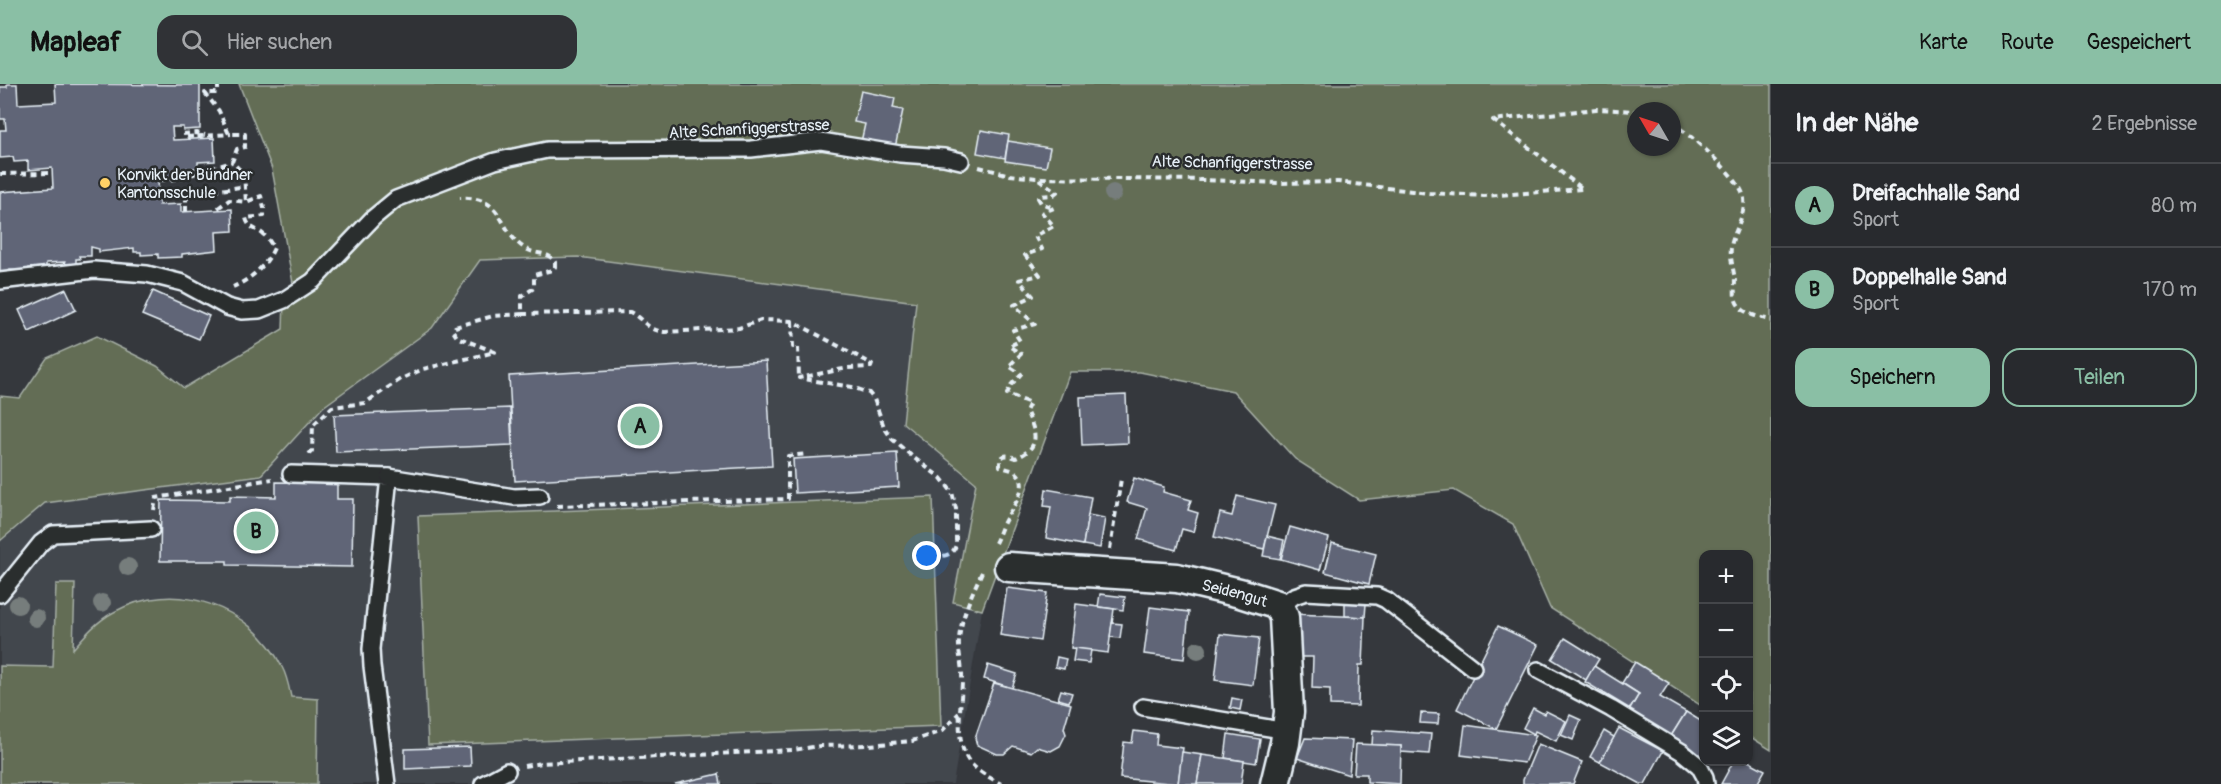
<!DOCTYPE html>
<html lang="de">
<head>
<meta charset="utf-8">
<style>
  body { margin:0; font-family:Pangolin,sans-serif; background:#303236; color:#f1f3f6 }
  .controls { position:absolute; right:18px; bottom:18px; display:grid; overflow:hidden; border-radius:12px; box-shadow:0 2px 4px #0004 }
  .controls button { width:54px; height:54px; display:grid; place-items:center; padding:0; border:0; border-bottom:2px solid #44464a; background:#282a2e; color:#f1f3f6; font:30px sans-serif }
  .compass { position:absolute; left:1627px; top:18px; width:54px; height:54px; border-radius:50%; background:#282a2e; box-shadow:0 2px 4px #0004; rotate:309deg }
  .you { position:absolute; left:927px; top:472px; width:21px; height:21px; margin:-15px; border:4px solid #fff; border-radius:50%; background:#1a73e8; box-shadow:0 0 0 9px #1a73e833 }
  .badge { display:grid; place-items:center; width:39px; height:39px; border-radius:50%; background:#8abfa5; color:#111; font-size:20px; font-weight:700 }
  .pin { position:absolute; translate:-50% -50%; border:3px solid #fff; box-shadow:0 2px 6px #0006 }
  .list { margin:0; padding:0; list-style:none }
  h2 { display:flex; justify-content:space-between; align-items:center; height:78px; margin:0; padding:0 24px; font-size:26px }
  h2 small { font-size:20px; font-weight:400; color:#a5a7aa }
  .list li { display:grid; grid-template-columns:39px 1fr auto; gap:18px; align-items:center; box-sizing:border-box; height:84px; padding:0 24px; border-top:2px solid #44464a }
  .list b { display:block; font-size:22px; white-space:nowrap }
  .list p { margin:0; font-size:20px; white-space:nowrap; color:#a5a7aa }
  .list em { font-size:20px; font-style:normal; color:#a5a7aa }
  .actions { display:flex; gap:12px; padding:18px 24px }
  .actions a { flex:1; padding:14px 0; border:2px solid #8abfa5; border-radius:18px; text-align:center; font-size:21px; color:#8abfa5 }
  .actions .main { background:#8abfa5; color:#111 }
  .icon { flex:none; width:33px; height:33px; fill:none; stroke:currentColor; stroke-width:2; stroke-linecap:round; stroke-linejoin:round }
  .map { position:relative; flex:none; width:1771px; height:700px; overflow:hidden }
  header { display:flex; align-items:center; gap:36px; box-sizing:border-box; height:84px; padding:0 30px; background:#8abfa5; color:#111 }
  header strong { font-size:28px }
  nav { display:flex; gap:33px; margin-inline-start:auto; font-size:21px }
  .search { width:420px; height:54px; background:#303236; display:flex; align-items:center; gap:15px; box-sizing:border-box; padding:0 21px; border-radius:18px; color:#a5a7aa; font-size:22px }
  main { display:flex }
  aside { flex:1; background:#282a2e }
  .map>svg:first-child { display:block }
  .built { fill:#42464e }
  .green { fill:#636d54; stroke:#a6afa6; stroke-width:1.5; fill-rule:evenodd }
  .building { fill:#606577; stroke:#e8f1f8; stroke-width:1.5 }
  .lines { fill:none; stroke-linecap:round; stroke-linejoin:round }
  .service-casing { stroke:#e8f1f8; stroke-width:20 }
  .minor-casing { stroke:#e8f1f8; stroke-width:33 }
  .path { stroke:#e8f1f8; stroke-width:4; stroke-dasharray:6 4.5; stroke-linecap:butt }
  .service { stroke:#2a2d2e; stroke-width:15 }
  .minor { stroke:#2a2d2e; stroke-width:28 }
  .tree { fill:#767d7b }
  .poi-dot { fill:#ffd166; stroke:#2a2d2e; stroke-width:2 }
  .labels { text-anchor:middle; stroke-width:5; stroke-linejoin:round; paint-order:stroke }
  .street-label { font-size:16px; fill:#e8f1f8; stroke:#2a2d2e }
  .poi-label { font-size:16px; fill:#e8f1f8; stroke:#2a2d2e; text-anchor:start }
</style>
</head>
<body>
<header>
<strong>Mapleaf</strong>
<div class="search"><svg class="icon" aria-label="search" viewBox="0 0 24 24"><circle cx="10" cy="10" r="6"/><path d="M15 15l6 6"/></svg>Hier suchen</div>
<nav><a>Karte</a><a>Route</a><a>Gespeichert</a></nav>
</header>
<main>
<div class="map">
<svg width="1771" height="700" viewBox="0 0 1771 700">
  <rect width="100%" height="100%" fill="#35383d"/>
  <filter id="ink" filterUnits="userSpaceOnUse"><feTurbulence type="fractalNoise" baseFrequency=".0167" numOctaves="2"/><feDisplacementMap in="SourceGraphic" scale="12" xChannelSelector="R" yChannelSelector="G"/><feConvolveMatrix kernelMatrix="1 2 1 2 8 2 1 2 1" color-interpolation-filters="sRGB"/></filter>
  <g filter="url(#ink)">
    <path class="built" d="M 578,173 L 917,218 L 904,339 L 976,399 L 953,517 L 982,526 L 953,700 L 0,700 L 0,457 L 45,419 L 261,391 L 323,323 L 432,244 L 480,176 Z"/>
    <g class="green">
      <path d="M 239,0 L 1771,0 L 1771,666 L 1749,652 L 1748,470 L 1704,470 L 1703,623 L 1550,524 L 1513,440 L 1454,406 L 1359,416 L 1295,375 L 1233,307 L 1140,288 L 1070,288 L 982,526 L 953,518 L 976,399 L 903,339 L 916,218 L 578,173 L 480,176 L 432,244 L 323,323 L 261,391 L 45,419 L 0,457 L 0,312 L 20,314 L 47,274 L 97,252 L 157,282 L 184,304 L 283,245 L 284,216 L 295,210 L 272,85 ZM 1636,27 L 1672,27 L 1672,63 L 1636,63 Z"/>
      <path d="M 933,413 L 941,642 L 428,661 L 418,432 Z"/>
      <path d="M 56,500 L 75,500 L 73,565 C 85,551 97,537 114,528 C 174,494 252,522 282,583 C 287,592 289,603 291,613 L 318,615 L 317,700 L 0,700 L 0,582 L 53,583 Z"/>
    </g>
    <g class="building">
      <path d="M 7,0 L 17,0 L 18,20 L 56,18 L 55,0 L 200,1 L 200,45 L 183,46 L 183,43 L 172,43 L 173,56 L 214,54 L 215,77 L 198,78 L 198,84 L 178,85 L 179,93 L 158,94 L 159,121 L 181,120 L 181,128 L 232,125 L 233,147 L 216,148 L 217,166 L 182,170 L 182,173 L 158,174 L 158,170 L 141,171 L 141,168 L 134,168 L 134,164 L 99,168 L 99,165 L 91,163 L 91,172 L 79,172 L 80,175 L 76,175 L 76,180 L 66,180 L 65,178 L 46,179 L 46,183 L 29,184 L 29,187 L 10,186 L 10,190 L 0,191 L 0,108 L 53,104 L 52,84 L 28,86 L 28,77 L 14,78 L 13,73 L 0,74 L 0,46 L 6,46 L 5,35 L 0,35 L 0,3 L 7,3 Z"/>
      <path d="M 861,7 L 895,14 L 893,24 L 903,26 L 895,64 L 861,58 L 865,40 L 854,38 Z"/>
      <path d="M 981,46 L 1009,51 L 1005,74 L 977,69 Z"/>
      <path d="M 1008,57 L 1050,64 L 1046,83 L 1005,77 Z"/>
      <path d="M 66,205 L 76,226 L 29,248 L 19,226 Z"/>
      <path d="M 153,207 L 209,232 L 199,255 L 142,231 Z"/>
      <path d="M 766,277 L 772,382 L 515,397 L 509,292 Z"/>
      <path d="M 1126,311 L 1128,359 L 1082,361 L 1080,313 Z"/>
      <path d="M 510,324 L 512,361 L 336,368 L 334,331 Z"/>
      <path d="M 897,369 L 899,403 L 795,409 L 793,375 Z"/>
      <path d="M 1134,394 L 1164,403 L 1163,408 L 1191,416 L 1188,426 L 1198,429 L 1193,448 L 1182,445 L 1176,466 L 1138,455 L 1147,424 L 1127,418 Z"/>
      <path d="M 276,398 L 337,399 L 337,415 L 353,415 L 352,483 L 227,481 L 227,477 L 160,477 L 161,416 L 230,417 L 230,412 L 276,413 Z"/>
      <path d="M 1046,405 L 1091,413 L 1083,461 L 1046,454 L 1051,423 L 1044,422 Z"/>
      <path d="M 1237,412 L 1275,421 L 1264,465 L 1214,453 L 1220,429 L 1232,432 Z"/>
      <path d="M 1088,431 L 1105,434 L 1100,464 L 1083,461 Z"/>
      <path d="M 1290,443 L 1329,454 L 1320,486 L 1281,475 Z"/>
      <path d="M 1267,452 L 1284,456 L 1280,475 L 1263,472 Z"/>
      <path d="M 1332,459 L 1376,470 L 1369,500 L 1325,488 Z"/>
      <path d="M 1007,504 L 1047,509 L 1040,557 L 1000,551 Z"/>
      <path d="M 1100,510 L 1125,513 L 1123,526 L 1098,523 Z"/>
      <path d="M 1345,519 L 1366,520 L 1365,533 L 1345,532 Z"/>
      <path d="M 1076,520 L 1114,525 L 1108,569 L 1071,564 Z"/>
      <path d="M 1150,523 L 1189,528 L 1184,575 L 1144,570 Z"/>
      <path d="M 1294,530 L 1365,533 L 1363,581 L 1359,581 L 1358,622 L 1330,621 L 1330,605 L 1312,604 L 1313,573 L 1292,573 Z"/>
      <path d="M 1112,539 L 1122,540 L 1120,554 L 1110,553 Z"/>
      <path d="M 1498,542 L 1538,561 L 1496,645 L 1457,625 Z"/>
      <path d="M 1220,550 L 1259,554 L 1253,601 L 1215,596 Z"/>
      <path d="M 1565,554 L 1599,575 L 1586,596 L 1552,575 Z"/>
      <path d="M 1075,564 L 1091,566 L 1089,579 L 1073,577 Z"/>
      <path d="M 1057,573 L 1066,575 L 1064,585 L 1055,583 Z"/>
      <path d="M 1635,578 L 1669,599 L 1660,613 L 1686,628 L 1668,657 L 1626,632 L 1639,610 L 1622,599 Z"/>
      <path d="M 988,581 L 1017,590 L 1012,604 L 984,595 Z"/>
      <path d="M 1594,582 L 1639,610 L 1630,625 L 1585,598 Z"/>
      <path d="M 994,599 L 1071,620 L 1064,644 L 1066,650 L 1060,662 L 1051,667 L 1037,663 L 1031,668 L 1013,662 L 1004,670 L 997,670 L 977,661 L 975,654 Z"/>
      <path d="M 1061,606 L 1072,609 L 1069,618 L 1058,615 Z"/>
      <path d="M 1232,614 L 1242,616 L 1240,626 L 1230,624 Z"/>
      <path d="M 1533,624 L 1544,630 L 1546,627 L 1566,637 L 1556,657 L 1535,647 L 1534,650 L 1523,644 Z"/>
      <path d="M 1686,628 L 1704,639 L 1704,678 L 1708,678 L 1706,682 L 1668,657 Z"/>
      <path d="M 1421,629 L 1439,630 L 1438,640 L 1420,639 Z"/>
      <path d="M 1570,631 L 1581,636 L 1573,656 L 1561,651 Z"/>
      <path d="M 1465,641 L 1536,651 L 1524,679 L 1461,671 Z"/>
      <path d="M 1619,644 L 1663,667 L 1645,700 L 1641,700 L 1600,678 Z"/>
      <path d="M 1373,646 L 1431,650 L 1429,670 L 1401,668 L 1401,662 L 1372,661 Z"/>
      <path d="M 1134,647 L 1157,650 L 1156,661 L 1183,664 L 1178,700 L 1120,694 L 1124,658 L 1132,659 Z"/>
      <path d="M 1604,647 L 1614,653 L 1600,678 L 1590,673 Z"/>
      <path d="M 1228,650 L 1260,655 L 1256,679 L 1225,674 Z"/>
      <path d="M 1305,654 L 1352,656 L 1349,691 L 1297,674 Z"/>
      <path d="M 1356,660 L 1401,662 L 1400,700 L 1367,698 L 1367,690 L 1354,690 Z"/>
      <path d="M 1538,660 L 1582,678 L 1573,700 L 1523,700 L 1523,696 Z"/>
      <path d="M 470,663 L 471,682 L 405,685 L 405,665 Z"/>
      <path d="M 1182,668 L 1202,671 L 1197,700 L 1178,700 Z"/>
      <path d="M 1202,671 L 1244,677 L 1241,700 L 1197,700 Z"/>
      <path d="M 1748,677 L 1765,686 L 1757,700 L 1721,700 L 1733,678 Z"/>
      <path d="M 719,690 L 721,700 L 675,700 Z"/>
    </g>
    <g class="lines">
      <g class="service-casing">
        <g id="service">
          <path d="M 0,197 L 94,186 L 147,190 L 183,199 L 227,223 L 242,227 L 259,226 L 284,216 L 313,197 L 373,134 L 396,115 L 495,77 L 547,66 L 751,65 L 821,57 L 900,70 L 944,73 L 961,77"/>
          <path d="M 291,390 L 389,393 L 371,565 L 372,582 L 387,700"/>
          <path d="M 389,393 L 514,413 L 540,412"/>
          <path d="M 0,510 L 41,459 L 53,450 L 151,445"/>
          <path d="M 1280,523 L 1294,512 L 1306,508 L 1377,512 L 1386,516 L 1473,584"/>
          <path d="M 1538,586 L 1611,625 L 1682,668 L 1699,682 L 1705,693 L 1706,700"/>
          <path d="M 1143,623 L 1287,647"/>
          <path d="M 483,700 L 507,687"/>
        </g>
      </g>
      <g class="minor-casing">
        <g id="minor">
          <path id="s1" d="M 1009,483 L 1177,494 L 1240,509 L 1278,521 L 1284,533 L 1289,628 L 1285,659 L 1275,700"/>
        </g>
      </g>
      <g class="path">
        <path d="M 218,0 L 218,9 L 205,9 L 219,27 L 228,48 L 231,50 L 245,50 L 245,63 L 237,65 L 232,78 L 244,90 L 246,118 L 261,112 L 264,124 L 264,132 L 246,134 C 249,146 257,144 264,151 C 268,154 271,160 274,164 C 266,182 251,195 233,203"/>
        <path d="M 1672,39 C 1688,48 1738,93 1743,110 C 1748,125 1736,144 1732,158 C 1729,169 1732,179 1734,190 C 1736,197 1734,205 1735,213 C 1738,229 1757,233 1771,236"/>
        <path d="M 183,50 L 197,49 L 205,51"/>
        <path d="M 187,53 L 231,50"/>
        <path d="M 979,83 L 1010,91 L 1036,94 L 1205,96 L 1279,99 L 1338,98 L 1429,109 L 1484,112 L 1583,105 L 1493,36 L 1596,25 L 1636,27"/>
        <path d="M 0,90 L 50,89"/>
        <path d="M 160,96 L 178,95 L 232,78"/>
        <path d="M 218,124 L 229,116 L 246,118"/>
        <path d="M 186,128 L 186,116 L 189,111 L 246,102"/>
        <path d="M 522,230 L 630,228 C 645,236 646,246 665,248 L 739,244 L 761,236 L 792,237 L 872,280 L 871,283 L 848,284 L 799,294 L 852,303 L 869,309 L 874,315 L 884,343 L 892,355 L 914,374 L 941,394 L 952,408 L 956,425 L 956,461 C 953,471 945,472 935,473"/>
        <path d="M 792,237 L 793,263 L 798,263 L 799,294"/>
        <path d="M 309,370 L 312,367 L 313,341 L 332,323 L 365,319 L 401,295 L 423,285 L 495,268 L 457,253 L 453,247 L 455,243 L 493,232 L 522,230 L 522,212 L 534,204 L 534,191 L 552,186 L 555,183 L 555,178 C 548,167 536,171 526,165 C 497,148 506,111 460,114"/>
        <path d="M 557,422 L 788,415 L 788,372 L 807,370"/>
        <path d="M 154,426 L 156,414 L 272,395"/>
        <path d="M 995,459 C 999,451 1002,441 1007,433 C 1014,421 1032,399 1014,387 C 1010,385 1005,385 1000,382 L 1000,376 C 1004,369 1010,372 1016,374 C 1042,363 1036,348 1026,327 L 1030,319 L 1007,310 L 1011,301 L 1021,290 L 1009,282 L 1021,270 L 1009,262 L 1020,257 L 1013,246 L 1035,240 L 1014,221 L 1033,212 L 1019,196 L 1040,191 L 1025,171 L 1042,165 L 1035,152 L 1054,142 L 1042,129 L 1054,124 L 1041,119 L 1038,114 L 1040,112 L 1053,111 L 1057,108 L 1037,94"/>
        <path d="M 1110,465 L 1121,395"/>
        <path d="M 982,488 C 973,507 964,527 960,548 C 957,563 961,575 962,589 C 963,615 953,652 968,676 C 976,687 989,693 1001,700"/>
        <path d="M 524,682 L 542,679 L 793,666 L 820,662 L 869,661 L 912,657 L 942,647 L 959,629"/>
      </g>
      <use href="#service" class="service"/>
      <use href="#minor" class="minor"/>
    </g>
    <g class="tree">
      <circle cx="1113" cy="109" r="9"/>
      <circle cx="128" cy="483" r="9"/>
      <circle cx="102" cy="519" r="9"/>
      <circle cx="18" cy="521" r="9"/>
      <circle cx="36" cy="534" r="9"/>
      <circle cx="1198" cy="566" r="9"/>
    </g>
  </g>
  <circle class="poi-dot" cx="105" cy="99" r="6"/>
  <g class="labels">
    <g class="street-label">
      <text transform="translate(749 44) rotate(-3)" y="6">Alte Schanfiggerstrasse</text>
      <text transform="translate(1232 78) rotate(1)" y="6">Alte Schanfiggerstrasse</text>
      <text dy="6" stroke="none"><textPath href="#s1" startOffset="228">Seidengut</textPath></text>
    </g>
    <g class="poi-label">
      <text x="117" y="96">Konvikt der Bündner<tspan x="117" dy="18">Kantonsschule</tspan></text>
    </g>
  </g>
</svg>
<div class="controls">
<button>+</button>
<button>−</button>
<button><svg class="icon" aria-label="locate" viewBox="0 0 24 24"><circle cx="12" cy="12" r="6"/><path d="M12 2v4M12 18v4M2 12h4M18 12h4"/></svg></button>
<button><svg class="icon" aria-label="layers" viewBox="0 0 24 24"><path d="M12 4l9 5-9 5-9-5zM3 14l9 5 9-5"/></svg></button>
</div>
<svg class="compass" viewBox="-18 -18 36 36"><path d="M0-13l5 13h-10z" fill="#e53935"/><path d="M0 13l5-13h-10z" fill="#a5a7aa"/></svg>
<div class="you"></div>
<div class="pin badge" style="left:640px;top:342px">A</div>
<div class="pin badge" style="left:256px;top:447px">B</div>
</div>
<aside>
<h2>In der Nähe<small>2 Ergebnisse</small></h2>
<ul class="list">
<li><span class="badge">A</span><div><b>Dreifachhalle Sand</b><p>Sport</p></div><em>80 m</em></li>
<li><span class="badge">B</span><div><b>Doppelhalle Sand</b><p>Sport</p></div><em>170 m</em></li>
</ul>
<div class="actions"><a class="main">Speichern</a><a>Teilen</a></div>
</aside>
</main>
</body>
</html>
